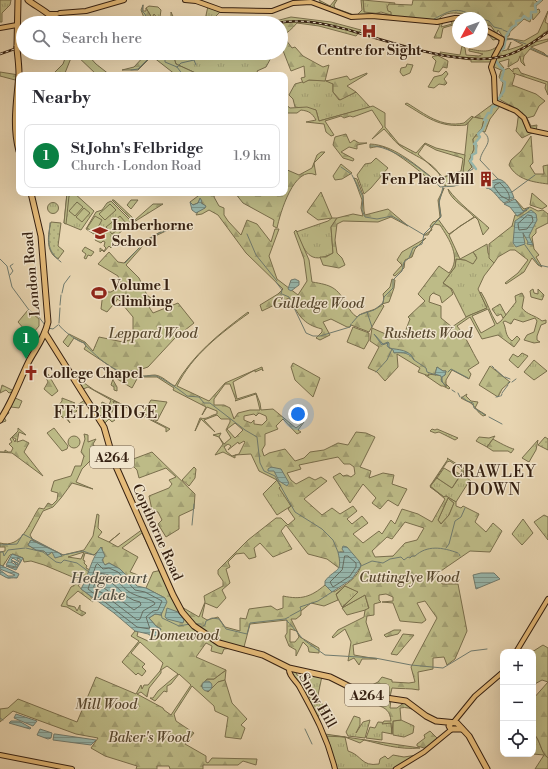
<!DOCTYPE html>
<html lang="en">
<head>
<meta charset="utf-8">
<style>
  body { margin:0; font-family:"Libre Bodoni",serif; background:#f7f7f7; color:#2b2b33 }
  .controls { position:absolute; right:12px; bottom:12px; display:grid; overflow:hidden; border-radius:8px; box-shadow:0 4px 16px #0002 }
  .controls button { width:36px; height:36px; display:grid; place-items:center; padding:0; border:0; border-bottom:1px solid #e1e1e2; background:#fff; color:#2b2b33; font:20px sans-serif }
  .compass { position:absolute; left:452px; top:12px; width:36px; height:36px; border-radius:50%; background:#fff; box-shadow:0 4px 16px #0002; rotate:229deg }
  .you { position:absolute; left:298px; top:414px; width:14px; height:14px; margin:-10px; border:3px solid #fff; border-radius:50%; background:#1a73e8; box-shadow:0 0 0 6px #1a73e833 }
  .badge { display:grid; place-items:center; width:26px; height:26px; border-radius:50%; background:#0b8043; color:#fff; font-size:13px; font-weight:700 }
  .pin { position:absolute; translate:-50% -33px; filter:drop-shadow(0 1px 2px #0008) }
  .pin::after { content:''; position:absolute; top:21px; width:14px; height:12px; background:inherit; clip-path:polygon(0 0,100% 0,50% 100%) }
  .list { margin:0; padding:0; list-style:none }
  h2 { display:flex; justify-content:space-between; align-items:center; height:52px; margin:0; padding:0 16px; font-size:17px }
  h2 small { font-size:13px; font-weight:400; color:#7c7c81 }
  .list li { display:grid; grid-template-columns:26px 1fr auto; gap:12px; align-items:center; box-sizing:border-box; height:64px; margin:0 8px 8px; padding:0 8px; border:1px solid #e1e1e2; border-radius:8px }
  .list b { display:block; font-size:15px; white-space:nowrap }
  .list p { margin:0; font-size:13px; white-space:nowrap; color:#7c7c81 }
  .list em { font-size:13px; font-style:normal; color:#7c7c81 }
  .icon { flex:none; width:22px; height:22px; fill:none; stroke:currentColor; stroke-width:2; stroke-linecap:round; stroke-linejoin:round }
  .map { position:relative; flex:none; width:548px; height:769px; overflow:hidden }
  .search { position:absolute; background:#fff; box-shadow:0 4px 16px #0002; left:16px; top:16px; width:272px; height:44px; display:flex; align-items:center; gap:10px; box-sizing:border-box; padding:0 14px; border-radius:22px; color:#7c7c81; font-size:15px }
  .panel { position:absolute; background:#fff; box-shadow:0 4px 16px #0002; left:16px; top:72px; width:272px; height:124px; border-radius:8px }
  .map>svg:first-child { display:block }
  .grass { fill:url(#grass-tufts); stroke:#796e4c }
  .forest { fill:url(#forest-firs); stroke:#796e4c; fill-rule:evenodd }
  .garden { fill:url(#garden-dots); stroke:#796e4c }
  .pitch { fill:#bdbb87; stroke:#796e4c }
  .water { fill:url(#water-rules); stroke:#707b6f }
  .lines { fill:none; stroke-linecap:round; stroke-linejoin:round }
  .shore { stroke:#666c60; stroke-width:1 }
  .stream { stroke:#707b6f; stroke-width:1 }
  .river { stroke:#97b8ae; stroke-width:2.5 }
  .major-casing { stroke:#352011; stroke-width:6 }
  .highway-casing { stroke:#352011; stroke-width:7 }
  .major { stroke:#e4ba78; stroke-width:4 }
  .highway { stroke:#e4ba78; stroke-width:5 }
  .rail-casing { stroke:#352011; stroke-width:2.5 }
  .rail { stroke:#f0e4cc; stroke-width:1; stroke-dasharray:3; stroke-linecap:butt }
  .highway-bridge-casing { stroke:#352011; stroke-width:7; stroke-linecap:butt }
  .highway-bridge { stroke:#e4ba78; stroke-width:5 }
  .labels { text-anchor:middle; stroke-width:3; stroke-linejoin:round; paint-order:stroke }
  .shield { fill:#f0e4cc; stroke:#6d5b49; stroke-width:1 }
  .shield-label { font-size:13px; font-weight:bold; fill:#352011 }
  .poi-label { font-size:14px; font-weight:bold; fill:#352011; stroke:#f0e4cc; text-anchor:start }
  .street-label { font-size:14px; fill:#352011; stroke:#f0e4cc }
  .park-label { font-size:14px; font-style:italic; fill:#57472e; stroke:#f0e4cc }
  .water-label { font-size:15px; font-style:italic; fill:#524e40; stroke:#f0e4cc }
  .quarter-label { font-size:16px; letter-spacing:1px; fill:#352011; stroke:#f0e4cc }
</style>
</head>
<body>
<div class="map">
<svg width="548" height="769" viewBox="0 0 548 769">
  <defs>
    <pattern id="grass-tufts" width="24" height="20" patternUnits="userSpaceOnUse"><rect width="24" height="20" fill="#bdbb87"/><path d="M3 7l-1-3M5 7V3M7 7l1-3M15 17l-1-3M17 17v-4M19 17l1-3" fill="none" stroke="#a3a074"/></pattern>
    <pattern id="forest-firs" width="22" height="20" patternUnits="userSpaceOnUse"><rect width="22" height="20" fill="#bdbb87"/><path d="M5 1l3.5 6h-7zM16 11l3.5 6h-7z" fill="#a3a074"/></pattern>
    <pattern id="garden-dots" width="8" height="8" patternUnits="userSpaceOnUse"><rect width="8" height="8" fill="#bdbb87"/><path d="M2 2h.1M6 6h.1" fill="none" stroke="#a3a074" stroke-width="1.8" stroke-linecap="round"/></pattern>
    <pattern id="water-rules" width="6" height="5" patternUnits="userSpaceOnUse"><rect width="6" height="5" fill="#97b8ae"/><path d="M0 2.5h6" fill="none" stroke="#7c958c"/></pattern>
  </defs>
  <rect width="100%" height="100%" fill="#e8d5b1"/>
  <filter id="stains"><feTurbulence type="fractalNoise" baseFrequency=".005" numOctaves="4"/><feColorMatrix values="0 0 0 0 .2 0 0 0 0 .09 0 0 0 0 .02 0 0 0 .5 -.17"/></filter>
  <radialGradient id="worn" r=".72"><stop offset=".6" stop-color="#630" stop-opacity="0"/><stop offset="1" stop-color="#630" stop-opacity=".3"/></radialGradient>
  <g class="grass">
    <path d="M 0,0 L 11,0 L 10,5 L 2,13 L 2,22 L 0,22 Z"/>
    <path d="M 363,0 L 395,3 L 391,15 L 381,12 L 374,14 L 364,12 Z"/>
    <path d="M 149,6 L 158,7 L 161,10 L 160,17 L 163,20 L 171,18 L 171,12 L 176,23 L 158,23 L 159,21 L 154,17 L 152,18 L 146,8 Z"/>
    <path d="M 208,6 L 220,12 L 214,18 L 205,20 Z"/>
    <path d="M 74,53 L 86,53 L 96,64 L 110,75 L 97,75 Z"/>
    <path d="M 175,53 L 264,53 L 272,56 L 266,67 L 257,71 L 259,75 L 209,75 L 206,73 L 200,75 L 176,64 L 174,58 Z"/>
    <path d="M 309,80 L 331,81 L 333,84 L 333,92 L 339,100 L 356,92 L 370,107 L 319,121 L 316,110 L 295,107 L 293,99 L 289,95 L 295,84 Z"/>
    <path d="M 473,117 L 484,119 L 482,128 L 473,139 L 474,149 L 469,161 L 472,167 L 467,172 L 466,175 L 464,176 L 466,181 C 460,185 450,188 444,185 L 441,178 L 463,172 L 468,123 Z"/>
    <path d="M 376,158 L 388,168 L 371,188 L 364,194 L 357,175 L 365,164 L 371,163 Z"/>
    <path d="M 67,193 L 74,193 L 94,211 L 81,230 L 64,223 Z"/>
    <path d="M 131,200 L 138,200 L 131,209 L 127,205 Z"/>
    <path d="M 111,201 L 132,222 L 116,236 L 111,248 L 109,246 L 104,252 L 102,250 L 100,252 L 100,248 L 104,251 L 106,248 L 104,246 L 105,242 L 103,241 L 101,243 L 95,240 L 97,236 L 86,229 L 96,212 L 102,210 L 107,203 Z"/>
    <circle cx="53" cy="208" r="5.5"/>
    <path d="M 332,218 L 337,218 L 331,227 L 333,253 C 309,266 305,251 296,232 L 328,221 Z"/>
    <path d="M 487,244 L 488,253 L 494,263 L 484,276 L 478,289 L 487,308 L 466,317 L 452,289 L 443,283 L 455,267 L 456,259 L 475,261 L 476,256 L 473,252 Z"/>
    <path d="M 522,353 L 528,356 L 518,368 L 509,360 L 513,354 L 518,357 Z"/>
    <path d="M 534,360 L 547,371 L 534,380 L 524,372 Z"/>
    <path d="M 427,373 L 442,376 L 446,386 L 446,384 L 450,388 L 449,389 L 443,386 L 441,386 L 425,375 Z"/>
    <path d="M 73,375 L 94,390 L 170,429 L 166,432 L 166,428 L 114,401 L 114,404 L 109,414 L 100,408 L 102,402 L 109,405 L 111,400 L 88,387 L 81,390 Z"/>
    <path d="M 151,400 L 167,402 L 157,421 L 143,413 Z"/>
    <path d="M 432,429 L 435,430 L 437,429 L 458,438 L 455,440 L 439,432 L 435,433 L 430,431 Z"/>
    <path d="M 495,436 L 487,447 L 476,441 L 479,437 L 489,438 Z"/>
    <path d="M 538,440 L 536,450 L 529,462 L 522,458 Z"/>
    <path d="M 465,469 L 463,474 L 465,476 L 468,471 L 471,473 L 467,478 L 471,481 L 468,483 L 456,502 L 446,496 L 444,497 L 430,486 L 437,478 L 452,488 Z"/>
    <path d="M 277,480 L 291,506 L 277,515 L 263,494 Z"/>
    <path d="M 448,498 L 454,503 L 449,515 L 441,524 L 438,520 Z"/>
    <path d="M 544,515 L 548,517 L 548,540 L 534,522 Z"/>
    <path d="M 523,519 L 533,533 L 522,545 L 512,534 Z"/>
    <path d="M 345,586 L 359,592 L 342,607 L 336,595 Z"/>
    <path d="M 365,595 L 369,609 L 347,615 L 342,608 Z"/>
    <path d="M 226,670 L 225,680 L 218,682 L 208,692 L 201,686 L 207,679 L 214,679 Z"/>
    <path d="M 295,670 L 297,675 L 306,678 L 308,673 L 322,676 L 317,700 L 326,707 L 317,718 L 307,700 L 310,697 L 302,692 L 290,671 Z"/>
    <path d="M 354,716 L 360,718 L 360,725 L 356,733 L 363,722 L 370,720 L 365,738 L 348,736 L 346,732 Z"/>
    <path d="M 401,720 L 414,726 L 413,733 L 404,737 L 393,735 L 393,721 Z"/>
    <path d="M 378,722 L 391,723 L 392,734 L 382,732 L 382,740 L 366,738 L 370,727 L 375,728 Z"/>
    <path d="M 533,733 C 541,740 540,752 548,758 L 548,769 L 535,769 L 544,755 L 533,754 Z"/>
    <path d="M 327,735 L 345,737 L 348,751 C 362,755 361,767 379,764 L 380,759 L 385,756 L 388,759 L 393,755 L 404,757 L 417,755 L 392,769 L 336,769 Z"/>
  </g>
  <g class="forest">
    <path d="M 319,0 L 330,6 L 335,0 L 337,0 L 334,5 L 335,8 L 354,15 L 357,15 L 362,10 L 361,0 L 363,0 L 364,12 L 391,15 L 391,12 L 388,11 L 387,7 L 389,4 L 412,5 L 413,0 L 535,0 L 537,2 L 543,0 L 536,6 L 536,10 L 539,9 L 540,12 L 533,20 L 532,14 L 530,22 L 524,19 L 510,32 L 509,36 L 503,37 L 498,30 L 496,35 L 494,34 L 495,32 L 491,26 L 483,24 L 482,18 C 474,18 446,5 438,21 C 417,20 327,20 319,0 Z"/>
    <path d="M 143,5 L 143,11 L 146,11 L 146,8 L 152,18 L 154,14 L 159,20 L 158,23 L 146,23 L 141,10 Z"/>
    <path d="M 548,11 L 545,22 L 548,24 L 548,30 L 531,43 L 548,39 L 548,41 L 531,47 L 544,53 L 548,57 L 530,49 L 524,56 L 523,61 L 525,66 L 521,62 L 520,56 L 518,61 L 508,67 L 509,59 L 499,62 L 504,68 L 501,70 L 494,67 L 494,62 L 471,62 L 471,60 L 442,56 L 440,52 L 460,55 L 462,46 L 465,48 L 466,55 L 479,56 L 483,54 L 469,51 L 469,49 C 481,51 490,54 500,44 L 498,39 L 493,40 L 489,35 L 482,34 L 485,33 L 482,30 L 499,38 L 502,51 L 507,50 L 511,42 L 508,50 L 523,45 L 512,39 L 506,40 L 507,38 L 524,41 L 538,33 Z"/>
    <path d="M 291,17 L 331,22 L 361,30 L 356,36 L 319,26 L 297,23 C 292,29 287,33 281,37 L 281,23 L 268,23 Z"/>
    <path d="M 451,19 L 455,20 L 454,27 L 453,25 L 443,28 L 441,38 L 434,38 L 440,25 L 435,24 L 443,22 L 441,27 L 452,24 Z"/>
    <path d="M 286,40 L 292,48 L 295,47 L 303,56 L 323,67 L 329,65 L 325,81 L 309,80 L 303,83 L 301,78 L 305,77 L 304,66 L 291,71 L 282,48 Z"/>
    <path d="M 67,53 L 73,53 L 65,73 L 63,75 L 52,75 L 63,64 Z"/>
    <path d="M 154,53 L 175,53 L 174,58 L 176,64 L 200,75 L 176,75 L 153,57 Z"/>
    <path d="M 146,54 L 149,57 L 149,59 L 138,70 L 122,70 L 134,67 Z"/>
    <path d="M 437,55 L 448,61 L 447,68 L 443,67 L 439,72 L 433,71 L 436,61 L 432,57 Z"/>
    <path d="M 407,64 L 413,65 L 410,73 L 403,76 L 400,72 L 401,68 L 406,67 Z"/>
    <path d="M 509,68 L 513,72 L 513,69 L 518,68 L 521,73 L 548,82 L 548,95 L 545,88 L 546,84 L 513,73 L 515,75 L 512,85 L 536,94 L 545,101 L 539,106 L 534,116 L 527,118 L 531,126 L 537,125 L 536,131 L 522,138 L 516,131 C 518,124 517,118 520,111 L 499,99 L 503,83 L 499,77 L 501,71 Z"/>
    <path d="M 446,71 L 448,74 L 444,79 L 447,83 L 445,85 L 439,84 L 434,88 L 428,87 L 434,77 L 442,75 Z"/>
    <path d="M 0,72 L 19,75 L 19,81 L 0,76 Z"/>
    <path d="M 367,73 L 367,74 L 347,86 L 356,92 L 340,100 L 333,92 L 333,84 L 326,81 L 347,76 L 350,80 Z"/>
    <path d="M 407,103 C 425,114 441,128 464,123 L 472,116 L 473,117 L 466,125 C 439,128 427,117 405,104 Z"/>
    <path d="M 494,103 L 500,106 L 490,119 L 485,132 L 481,130 L 478,134 L 480,137 L 474,144 L 477,145 L 476,153 L 472,155 L 472,159 L 470,161 L 472,167 L 469,161 L 474,149 L 473,139 L 482,128 L 484,119 L 475,117 Z"/>
    <path d="M 285,104 L 290,108 L 307,107 L 316,110 L 319,121 L 373,106 L 385,113 L 385,127 L 399,144 L 416,153 L 425,143 L 436,148 L 465,155 L 463,172 L 441,178 C 435,161 412,156 399,145 C 394,141 389,134 384,129 L 372,139 L 383,127 L 372,110 L 353,117 L 350,116 L 344,118 L 341,116 L 325,121 L 334,135 L 331,136 L 326,132 L 324,124 L 306,122 L 316,120 C 312,113 309,111 301,110 L 297,113 L 288,113 L 285,115 ZM 425,144 L 436,150 L 462,158 L 463,159 L 461,171 L 443,177 L 418,154 Z"/>
    <path d="M 346,134 L 350,143 L 354,140 L 359,143 L 367,143 L 357,145 L 357,149 L 349,147 L 341,152 L 354,159 L 353,161 L 343,158 L 333,145 L 335,137 Z"/>
    <path d="M 531,136 L 533,163 L 530,166 L 535,174 L 544,174 L 543,166 L 548,165 L 548,184 C 533,182 517,180 509,165 L 511,160 L 521,151 Z"/>
    <path d="M 370,144 C 393,145 413,163 430,176 L 431,180 L 429,180 C 422,172 393,150 383,147 C 379,146 374,147 370,148 Z"/>
    <path d="M 321,152 L 325,152 L 314,163 L 316,175 C 294,164 280,214 277,228 L 273,226 L 274,220 L 243,203 L 235,193 L 285,193 L 285,169 L 299,175 L 312,168 L 317,155 Z"/>
    <path d="M 341,164 L 352,173 L 342,179 L 335,180 L 333,176 Z"/>
    <path d="M 354,178 L 357,179 L 363,195 L 364,211 L 365,215 L 388,209 L 408,226 L 391,217 L 378,222 L 343,221 L 337,224 L 335,240 L 337,253 L 342,258 L 345,265 L 339,268 L 323,265 L 320,257 L 326,257 L 333,253 L 331,227 L 337,218 L 353,214 L 363,216 L 361,208 L 362,200 Z"/>
    <path d="M 444,188 L 439,201 L 441,216 L 438,219 L 448,233 L 449,234 L 474,217 C 467,208 450,200 448,189 C 458,203 476,216 489,228 L 483,235 L 478,220 L 475,217 L 460,226 L 449,235 L 460,259 L 473,252 L 477,258 L 473,264 L 465,260 L 456,259 L 455,267 L 443,283 L 451,289 L 453,294 L 442,303 L 440,296 L 433,293 L 430,296 L 429,302 L 441,306 L 441,318 L 452,327 L 468,316 L 487,308 L 480,293 L 481,292 C 487,301 490,313 497,324 L 501,321 L 516,302 L 515,296 L 522,293 L 524,297 L 522,308 C 527,315 535,315 542,321 L 546,320 L 546,323 L 541,325 L 537,336 L 537,340 L 540,342 L 534,343 L 524,340 L 527,335 L 534,332 L 537,321 L 535,318 L 523,322 L 514,319 L 511,324 L 505,321 L 503,322 C 507,329 504,335 512,341 L 517,336 L 520,339 L 514,347 L 498,335 L 482,339 L 470,317 L 457,326 C 467,338 471,350 479,363 L 468,370 L 471,374 L 469,379 L 452,370 L 446,380 L 446,387 L 441,380 L 442,376 L 445,375 L 446,371 L 443,371 L 437,367 L 435,374 L 436,375 L 428,374 L 429,376 L 418,372 L 420,368 L 397,354 L 398,367 L 385,381 L 377,372 L 368,368 L 379,347 L 370,341 L 372,328 L 399,340 L 405,332 L 410,319 L 408,317 L 425,301 L 418,294 L 439,266 L 449,273 C 462,258 449,239 440,225 L 434,224 L 428,235 L 424,235 L 432,230 L 430,226 L 433,222 L 436,221 L 440,217 L 438,200 ZM 488,309 L 495,325 L 481,333 L 472,316 Z"/>
    <path d="M 321,192 L 332,218 L 318,220 L 307,212 Z"/>
    <path d="M 67,193 L 75,194 L 69,196 L 66,224 L 64,223 Z"/>
    <path d="M 202,193 L 215,193 L 214,197 L 219,206 L 224,208 L 224,215 L 228,221 L 241,235 L 247,220 L 257,224 L 271,242 L 275,229 L 279,229 L 269,256 L 277,279 L 298,295 L 307,281 L 304,259 L 294,232 L 296,230 L 309,260 L 312,282 C 331,285 337,287 347,305 C 350,310 352,314 357,317 C 364,309 388,312 383,294 L 390,287 L 392,279 L 395,280 L 394,288 L 389,302 L 382,304 L 384,306 L 369,332 L 351,325 L 350,327 L 347,327 L 331,319 L 323,322 L 330,335 L 320,340 L 316,338 L 322,332 L 322,329 C 302,324 299,315 289,298 L 262,311 L 260,305 L 278,294 L 283,289 L 246,253 L 218,215 L 209,210 L 202,214 L 196,215 L 199,210 L 205,208 L 200,199 L 198,203 L 193,205 L 190,202 Z"/>
    <path d="M 532,193 L 547,206 L 542,209 L 530,205 Z"/>
    <path d="M 515,199 L 524,209 L 530,207 L 538,211 L 543,210 L 548,214 L 548,223 L 536,229 L 536,233 L 532,237 L 534,249 L 539,255 L 536,257 L 542,267 L 538,265 L 532,258 L 524,272 L 506,284 L 505,283 L 518,273 L 528,260 L 515,250 L 510,250 L 498,257 L 494,263 L 489,258 L 489,244 L 512,226 L 515,215 L 518,216 L 527,210 L 523,211 Z"/>
    <path d="M 112,200 L 114,200 L 135,220 L 153,204 L 163,204 L 134,222 Z"/>
    <path d="M 167,228 L 180,228 L 168,230 L 149,239 L 126,265 L 139,278 L 147,295 L 152,299 L 149,307 L 153,313 L 178,303 L 194,323 L 175,338 L 148,367 L 136,371 L 134,372 C 140,379 147,375 155,375 C 163,376 168,383 175,386 C 192,355 220,333 248,312 L 249,313 C 221,333 192,355 177,386 L 209,401 L 225,383 L 262,367 L 263,371 L 262,369 L 255,372 L 255,370 L 233,382 L 237,399 L 256,393 L 260,403 L 261,410 L 273,409 L 296,428 L 304,422 L 298,430 L 301,432 L 297,434 L 283,419 L 276,426 L 278,429 L 265,434 L 265,445 L 262,450 L 264,456 L 269,453 L 285,449 L 295,461 L 304,458 L 310,452 L 324,450 L 338,443 L 348,445 L 356,432 L 366,433 L 375,437 L 360,467 L 371,471 L 369,478 L 383,473 L 394,475 L 392,484 L 407,489 L 398,506 L 388,500 L 380,509 L 372,503 L 376,498 L 363,484 L 350,503 L 333,477 L 340,473 L 343,476 L 347,475 L 351,477 L 355,474 L 354,467 L 350,464 L 344,464 L 338,457 L 299,465 L 301,469 L 287,473 L 291,480 L 296,484 L 309,477 L 315,480 L 321,477 L 327,481 L 304,499 L 322,515 L 332,508 L 340,514 L 353,506 L 357,511 L 347,519 L 352,524 L 362,516 L 368,523 L 353,534 L 363,543 L 379,531 L 382,534 L 391,520 L 395,524 L 402,509 L 418,514 L 432,522 L 445,499 L 430,486 L 448,459 L 447,458 L 465,469 L 459,477 L 453,473 L 454,471 L 460,474 L 462,470 L 450,461 L 447,462 L 430,487 L 444,497 L 446,496 L 456,502 L 456,506 L 461,508 L 463,506 L 479,514 L 475,522 L 486,532 L 493,523 L 502,531 L 490,552 L 470,551 L 435,575 L 441,580 L 442,584 L 458,584 L 467,631 L 455,659 L 447,665 L 444,657 L 433,658 L 433,669 L 418,672 L 419,690 C 409,688 402,689 392,688 L 390,697 L 384,697 L 383,688 L 372,685 L 378,682 L 382,677 L 392,680 L 392,682 L 409,683 L 415,682 L 411,667 L 437,618 L 425,601 L 417,603 L 426,620 L 422,623 L 400,621 L 393,603 L 382,602 L 393,601 L 393,597 L 386,594 L 379,595 L 379,600 L 381,602 L 374,604 L 374,615 L 367,616 L 366,622 L 372,640 L 353,645 L 354,655 L 377,659 L 362,659 L 359,665 L 354,658 L 348,661 L 351,642 L 345,629 L 333,638 L 332,637 L 338,630 L 364,617 L 365,610 L 369,608 L 365,595 L 342,608 L 358,592 L 345,586 L 336,594 L 338,600 L 324,606 L 311,603 L 301,611 L 301,615 L 296,619 L 291,619 L 300,637 L 319,648 L 319,653 L 309,652 L 308,647 L 303,642 L 296,656 L 296,650 L 289,646 L 285,636 L 287,633 L 287,620 L 250,624 L 244,647 L 224,649 L 222,654 L 211,651 L 212,646 L 206,643 L 196,657 L 226,670 L 214,679 L 207,679 L 201,686 L 208,692 L 218,682 L 225,680 L 232,703 L 247,719 L 241,725 L 245,728 L 241,739 L 225,737 L 228,717 L 215,711 L 214,706 L 192,686 L 174,714 L 176,721 L 194,733 L 185,744 L 206,756 L 206,762 L 208,763 L 212,758 L 257,759 L 256,765 L 243,761 L 238,765 L 203,765 L 203,769 L 170,769 L 169,766 L 157,766 L 157,769 L 136,769 L 137,766 L 105,756 L 91,748 L 98,738 L 76,734 L 13,711 L 0,722 L 0,709 L 8,708 L 18,699 L 77,722 L 96,677 L 136,694 L 141,685 L 142,689 L 144,685 L 148,685 L 160,671 L 163,663 L 140,642 L 131,653 L 145,664 L 142,667 L 146,671 L 142,676 L 138,673 L 136,675 L 122,662 L 139,641 L 131,636 L 135,631 L 138,632 L 137,636 L 148,641 L 153,640 L 148,633 L 157,636 L 161,629 L 156,626 L 149,618 L 155,614 L 161,615 L 165,598 L 146,588 L 153,572 L 162,570 L 180,606 L 199,617 L 205,602 L 204,596 L 223,586 L 223,581 L 218,574 L 218,570 L 248,540 L 276,518 L 281,518 L 288,525 L 295,519 L 288,509 L 291,506 L 279,488 L 281,486 L 277,480 L 259,471 L 251,454 L 235,455 L 235,458 L 223,452 L 215,455 L 223,444 L 219,437 L 213,435 L 221,433 L 219,437 L 224,444 L 231,438 L 226,430 L 230,422 L 230,419 L 221,419 L 217,415 L 204,420 L 215,432 L 201,419 L 195,431 L 200,418 C 208,420 210,415 217,414 L 217,411 L 207,407 L 202,415 L 206,407 L 173,390 L 174,388 L 157,377 L 138,377 L 132,388 L 114,377 L 113,380 L 117,387 L 117,391 L 114,390 L 114,387 L 111,385 L 116,370 L 84,349 L 86,346 L 84,343 L 74,338 L 68,347 L 63,342 L 69,334 L 85,342 L 93,351 L 99,337 L 123,342 L 133,339 L 133,317 L 118,299 L 107,312 L 101,309 L 103,292 L 111,292 L 121,286 L 118,276 L 98,264 L 109,252 L 118,262 L 124,263 L 148,239 ZM 225,384 L 230,384 L 236,400 L 235,401 L 256,394 L 260,410 L 250,410 L 238,413 L 234,419 L 230,408 L 224,405 L 214,405 L 214,399 ZM 259,413 L 266,416 L 267,420 L 262,425 L 254,424 L 254,420 L 251,423 L 244,420 L 244,416 L 254,414 L 256,416 ZM 235,423 L 243,430 L 235,438 L 227,429 ZM 244,441 L 245,442 L 239,454 L 232,456 L 226,451 L 226,450 L 224,447 L 228,444 L 231,446 L 228,450 L 238,442 L 239,444 ZM 448,498 L 454,503 L 449,515 L 441,524 L 438,520 ZM 405,522 L 424,528 L 417,540 L 405,543 L 393,556 L 375,557 L 372,551 L 387,537 L 392,539 ZM 286,525 L 308,554 L 327,559 L 339,568 C 342,562 338,558 340,552 L 351,553 L 361,564 C 359,578 345,585 334,592 L 325,585 C 311,597 301,600 283,596 L 283,608 L 277,610 L 271,606 L 249,609 L 246,619 L 240,618 L 240,631 L 225,627 L 218,617 L 207,620 L 202,617 L 205,603 L 217,608 L 226,598 L 222,590 L 230,583 L 226,569 L 230,567 L 228,562 L 236,554 L 244,553 L 249,559 L 256,557 L 254,548 L 260,543 L 273,557 L 292,549 L 281,531 ZM 290,629 L 297,631 L 299,637 L 295,642 L 290,642 ZM 167,666 L 178,674 L 158,691 L 153,698 L 150,698 L 155,701 L 164,691 L 167,692 L 167,686 L 171,684 L 179,674 L 191,685 L 171,715 L 164,710 L 163,708 L 137,694 L 141,692 L 147,697 L 149,688 L 161,673 L 161,670 Z"/>
    <path d="M 426,238 L 415,249 L 412,257 L 405,260 L 404,268 L 395,276 L 393,275 L 402,265 L 397,260 L 402,252 Z"/>
    <path d="M 533,289 L 534,293 L 538,294 L 538,289 L 544,295 L 542,300 L 531,297 L 530,291 Z"/>
    <path d="M 353,327 L 369,333 L 369,340 L 364,349 L 347,342 Z"/>
    <path d="M 293,363 L 320,378 L 313,397 L 295,380 L 291,367 Z"/>
    <path d="M 490,366 L 510,382 L 502,389 L 498,397 L 479,385 Z"/>
    <path d="M 48,374 L 58,391 L 52,396 L 44,389 L 48,382 L 45,375 Z"/>
    <path d="M 2,385 L 14,391 L 13,397 L 22,401 L 19,408 L 11,407 L 8,411 L 9,413 L 4,417 L 6,421 L 0,423 L 13,394 L 12,392 L 9,393 L 6,390 L 0,393 Z"/>
    <path d="M 467,394 L 466,396 L 471,401 L 478,402 L 475,408 L 486,415 L 483,416 C 478,413 476,408 472,404 C 470,402 464,400 461,398 Z"/>
    <path d="M 62,398 L 75,403 L 72,405 L 74,407 L 85,400 L 86,402 L 75,409 L 77,411 L 74,413 L 73,410 L 66,416 L 70,423 L 65,417 L 63,418 L 55,410 L 62,401 Z"/>
    <path d="M 113,401 L 117,402 L 110,416 L 115,420 L 112,422 L 109,419 L 103,425 L 92,407 L 95,404 L 109,414 L 114,404 Z"/>
    <path d="M 18,428 L 26,435 L 19,432 L 17,442 L 23,440 L 29,443 L 24,452 L 43,476 L 12,453 L 0,452 L 5,452 L 5,450 L 8,452 L 11,452 L 13,448 L 9,444 L 12,442 L 10,439 L 12,437 L 15,442 L 16,439 L 12,437 L 18,431 Z"/>
    <path d="M 84,434 L 88,435 L 88,442 L 96,439 L 93,444 L 98,453 L 97,461 L 94,457 L 82,469 L 76,482 L 93,489 L 72,483 L 61,498 L 53,507 L 43,511 L 30,535 L 33,540 L 63,555 L 84,550 L 93,536 L 97,514 L 99,515 L 98,528 L 102,532 L 98,537 L 109,542 L 120,533 L 109,542 L 118,547 L 143,529 L 159,565 L 156,563 L 142,533 L 122,548 L 138,557 L 130,572 L 138,575 L 136,585 L 120,569 L 109,563 L 105,565 L 103,563 L 102,547 L 94,555 L 85,553 L 83,560 L 85,561 L 84,563 L 87,566 L 86,568 L 90,570 L 84,582 L 78,585 C 82,592 92,594 93,602 L 78,591 L 67,601 L 67,605 L 75,607 L 77,611 L 80,605 L 80,610 L 86,613 L 82,616 L 67,607 L 61,606 L 71,587 L 82,581 L 44,565 L 31,561 L 24,562 L 23,558 L 13,554 L 10,555 L 3,566 L 0,565 L 0,552 L 5,551 L 5,547 L 0,547 L 0,543 C 22,549 29,523 39,508 L 44,509 L 48,503 L 52,505 L 57,500 L 58,493 L 51,491 L 54,481 L 71,476 L 75,466 L 81,466 L 84,456 L 81,452 L 85,439 ZM 31,540 L 61,555 L 52,552 L 48,555 L 44,551 L 36,550 L 28,545 ZM 84,552 L 81,559 L 68,557 Z"/>
    <path d="M 493,439 C 496,441 511,449 514,449 L 511,453 L 508,451 L 493,451 L 487,447 Z"/>
    <path d="M 152,452 L 195,494 L 194,509 L 179,516 L 179,529 L 166,537 L 158,524 L 162,520 L 158,512 L 152,510 L 149,496 L 169,488 L 172,484 L 169,480 L 176,477 L 166,468 L 139,478 L 137,470 L 128,461 Z"/>
    <path d="M 394,630 L 401,630 L 398,634 L 386,637 L 384,635 Z"/>
    <path d="M 403,634 L 414,635 L 397,655 L 391,654 Z"/>
    <path d="M 543,645 L 548,648 L 548,758 C 540,752 541,740 533,733 L 533,699 L 548,682 L 542,680 L 533,685 L 532,652 Z"/>
    <path d="M 379,698 L 391,699 L 390,708 L 397,708 L 406,701 L 432,722 C 423,716 412,705 400,708 L 401,720 L 393,721 L 392,734 L 391,723 L 382,724 L 384,721 L 391,721 C 390,711 386,708 377,705 Z"/>
    <path d="M 430,731 L 438,739 L 428,749 L 417,746 L 417,744 L 425,738 L 424,735 Z"/>
    <path d="M 325,734 L 420,748 C 399,750 381,744 364,740 L 360,743 L 345,737 L 325,736 Z"/>
  </g>
  <g class="garden">
    <path d="M 51,222 L 61,223 L 58,246 L 64,251 L 58,259 C 45,252 48,234 51,222 Z"/>
    <path d="M 500,304 L 506,315 L 503,318 L 501,314 L 497,316 L 492,309 Z"/>
    <path d="M 545,437 L 548,439 L 548,450 L 538,445 Z"/>
    <path d="M 194,467 L 196,469 L 195,478 L 189,486 L 182,480 Z"/>
  </g>
  <g class="pitch">
    <path d="M 77,202 L 83,207 L 75,216 L 69,211 Z"/>
    <path d="M 110,204 L 116,210 L 105,220 L 99,214 Z"/>
    <path d="M 84,208 L 90,213 L 82,222 L 76,217 Z"/>
    <path d="M 95,216 L 102,220 L 95,233 L 87,228 Z"/>
    <path d="M 120,216 L 126,223 L 112,234 L 106,227 Z"/>
    <path d="M 85,247 L 94,252 L 91,256 L 88,255 L 86,259 L 84,258 L 86,254 L 82,251 Z"/>
    <path d="M 28,310 L 39,319 L 39,326 L 34,332 L 25,330 L 18,322 Z"/>
    <path d="M 54,428 L 68,446 L 67,449 L 62,451 L 47,433 Z"/>
    <circle cx="74" cy="442" r="6"/>
    <path d="M 444,468 L 459,477 L 452,488 L 437,478 Z"/>
  </g>
  <g class="water">
    <path d="M 498,179 C 506,180 512,191 514,198 L 504,203 C 498,199 493,188 486,188 L 485,183 Z"/>
    <path d="M 200,198 L 202,201 L 201,203 L 206,206 L 205,208 L 196,213 L 192,210 L 190,202 L 193,205 L 198,203 Z"/>
    <path d="M 515,199 L 523,211 L 529,208 L 517,216 L 510,207 L 504,204 Z"/>
    <path d="M 531,210 L 536,214 L 537,220 L 529,236 L 533,245 L 527,244 L 528,242 L 523,233 L 525,244 L 516,247 L 513,243 L 515,221 Z"/>
    <path d="M 295,279 L 299,281 L 299,285 L 291,291 L 288,289 L 291,280 Z"/>
    <path d="M 374,334 L 383,344 L 388,342 L 389,343 L 389,348 C 398,350 410,349 414,360 C 410,353 403,352 394,353 L 393,350 L 387,346 L 388,343 L 382,345 Z"/>
    <path d="M 437,367 L 443,371 L 446,371 L 445,375 L 442,377 L 442,382 L 441,376 L 435,374 Z"/>
    <path d="M 271,467 L 281,469 L 289,483 L 287,486 L 279,481 L 274,471 L 268,471 L 268,469 Z"/>
    <path d="M 31,540 L 59,553 L 62,556 L 55,558 L 52,552 L 48,555 L 44,551 L 36,550 L 28,545 Z"/>
    <path d="M 343,546 L 347,547 L 359,561 L 361,566 L 352,579 L 332,592 L 325,585 L 325,581 C 336,567 343,574 338,552 L 344,552 L 342,549 Z"/>
    <path d="M 101,547 L 105,556 L 102,560 L 105,565 L 109,563 L 120,569 L 137,586 L 146,588 L 165,598 L 167,602 L 161,615 L 155,614 L 149,618 L 156,626 L 161,629 L 157,636 L 135,631 L 114,613 L 81,589 C 89,575 91,558 101,547 Z"/>
    <path d="M 12,554 L 23,558 L 16,570 L 6,566 L 16,568 L 20,562 L 20,559 L 17,558 L 19,562 L 13,558 L 11,560 L 18,563 L 17,565 L 13,561 L 11,562 L 16,565 L 16,567 L 6,565 Z"/>
    <path d="M 0,565 L 19,574 L 17,578 C 6,577 12,581 0,574 L 0,570 L 8,576 L 13,576 L 15,575 L 0,569 Z"/>
    <path d="M 481,573 L 494,573 L 500,579 L 476,589 L 473,575 Z"/>
    <path d="M 167,608 L 178,612 L 184,620 L 183,623 L 167,619 L 165,617 Z"/>
    <circle cx="207" cy="686" r="5"/>
    <path d="M 16,714 L 37,721 L 33,726 L 14,718 Z"/>
    <path d="M 11,721 L 19,721 L 31,728 L 30,729 L 9,723 Z"/>
    <path d="M 40,729 L 52,733 L 51,738 L 48,739 L 37,735 Z"/>
    <path d="M 54,734 L 55,734 L 96,740 L 91,745 L 53,740 Z"/>
  </g>
  <g class="lines">
    <g class="shore">
      <path d="M 500,183 C 505,188 511,194 509,200 L 501,196 L 494,187 L 495,185 Z"/>
      <path d="M 528,215 L 532,216 L 533,221 L 527,229 L 519,230 L 518,224 Z"/>
      <path d="M 345,556 L 348,556 L 356,563 L 356,567 L 350,576 L 333,587 L 330,582 L 342,570 Z"/>
      <path d="M 98,564 L 103,569 L 109,568 L 118,572 L 135,590 L 145,592 L 162,601 L 158,610 L 153,611 L 146,617 L 150,629 L 137,627 L 88,589 L 96,565 Z"/>
      <path d="M 99,573 C 121,576 117,586 133,594 C 139,597 147,598 154,602 L 155,604 L 143,611 L 140,619 L 137,620 L 94,587 Z"/>
      <path d="M 104,580 C 118,582 122,599 140,602 L 141,605 L 134,610 L 104,588 L 101,585 Z"/>
    </g>
    <g class="stream">
      <path d="M 143,5 L 142,11 L 145,14 L 148,23"/>
      <path d="M 477,17 L 481,16 L 482,18"/>
      <path d="M 434,19 C 451,10 457,6 475,17"/>
      <path d="M 482,19 L 489,21 L 494,27 L 502,29"/>
      <path d="M 503,30 L 508,32"/>
      <path d="M 506,39 L 512,39 L 526,44"/>
      <path d="M 530,48 L 548,56"/>
      <path d="M 159,53 L 165,58 L 165,62 L 177,67 L 183,75"/>
      <path d="M 153,57 L 156,53"/>
      <path d="M 195,59 L 206,53"/>
      <path d="M 177,67 L 181,63 L 194,60 L 196,65"/>
      <path d="M 131,70 L 138,69 L 150,57"/>
      <path d="M 481,130 C 497,141 482,147 480,160 L 498,179"/>
      <path d="M 370,146 C 389,144 428,172 440,187 C 447,186 461,188 467,179 L 465,176 L 467,176 L 467,172 L 473,169 L 473,167"/>
      <path d="M 341,167 L 351,174"/>
      <path d="M 352,175 L 363,197 L 362,210 L 365,217 L 377,219 L 392,216 L 424,235"/>
      <path d="M 512,192 L 535,175"/>
      <path d="M 50,223 C 49,241 45,249 61,262"/>
      <path d="M 247,234 L 256,255 L 277,281"/>
      <path d="M 525,245 L 539,265 L 548,267"/>
      <path d="M 0,259 L 7,266 L 12,287 L 29,310 L 38,316 L 45,325"/>
      <path d="M 125,263 C 142,245 153,230 180,228"/>
      <path d="M 10,275 L 13,271 L 10,266 L 13,264"/>
      <path d="M 276,282 L 282,290 L 281,294"/>
      <path d="M 62,293 L 64,284 L 70,276"/>
      <path d="M 282,294 L 289,297 L 306,333 L 313,336 L 320,336 L 350,327 L 351,324"/>
      <path d="M 60,305 L 61,295"/>
      <path d="M 367,312 L 372,327"/>
      <path d="M 59,323 L 60,308"/>
      <path d="M 352,323 L 359,315 L 374,310 L 383,303 L 384,297 L 393,288 L 393,280 L 402,271 L 404,262 L 409,258 L 413,248 L 422,244 L 424,234 L 441,217 L 439,203 L 443,187"/>
      <path d="M 59,325 C 62,330 79,343 85,343 L 85,345 C 96,355 112,373 130,373 L 132,370 L 134,374 C 142,378 147,375 156,376 C 161,377 183,392 187,396 L 199,397 L 204,403 L 210,403 L 245,430 L 257,437 L 260,463 L 264,471 L 275,476 L 295,512 L 322,529 L 333,540 L 338,552"/>
      <path d="M 48,328 L 53,329 L 58,325"/>
      <path d="M 414,360 L 426,368 L 427,372 L 436,375"/>
      <path d="M 492,366 L 494,368"/>
      <path d="M 495,369 L 504,377"/>
      <path d="M 376,372 L 387,360 L 392,349"/>
      <path d="M 448,372 L 451,369 L 468,378"/>
      <path d="M 505,377 L 510,379"/>
      <path d="M 442,382 L 446,386"/>
      <path d="M 512,382 L 516,379"/>
      <path d="M 508,383 L 510,382"/>
      <path d="M 452,390 L 455,392"/>
      <path d="M 458,393 L 460,397"/>
      <path d="M 502,393 L 508,385"/>
      <path d="M 501,396 L 502,394"/>
      <path d="M 462,397 L 467,401 L 473,403 L 474,408 L 485,415"/>
      <path d="M 496,397 L 500,396"/>
      <path d="M 489,417 L 502,424"/>
      <path d="M 192,525 L 194,504"/>
      <path d="M 0,545 L 17,544 L 23,534 L 63,555 L 83,551 L 94,555"/>
      <path d="M 26,548 L 43,552 L 56,562 L 61,563 L 64,560 L 77,563 L 89,572"/>
      <path d="M 446,548 L 449,544 L 455,521 L 461,517 L 465,508"/>
      <path d="M 0,552 L 3,552 L 4,556 L 8,550 L 25,548"/>
      <path d="M 459,554 L 460,556"/>
      <path d="M 361,566 L 372,561 L 383,563 L 390,559 L 401,557 L 404,560 L 408,557 L 410,558 L 412,556 L 415,556 C 427,545 442,547 458,553"/>
      <path d="M 161,613 L 162,618 L 179,626 L 190,624"/>
      <path d="M 290,616 L 301,610 L 300,607 L 318,601 L 332,592"/>
      <path d="M 286,620 L 289,623"/>
      <path d="M 196,624 L 201,624"/>
      <path d="M 290,624 L 302,638"/>
      <path d="M 203,626 L 205,625 L 206,621 L 212,618 L 219,619 L 226,629 L 247,634 L 250,623 L 285,619 L 289,617"/>
      <path d="M 304,640 L 325,655 L 375,658 L 411,665 L 443,668 L 471,651 L 487,649"/>
      <path d="M 0,718 L 3,720"/>
      <path d="M 305,729 L 312,744"/>
    </g>
    <g class="river">
      <path d="M 506,36 L 512,27 L 516,25 L 516,21 L 521,20 L 524,16 L 528,19 L 531,18 L 531,12 L 536,12 L 535,5 L 541,0"/>
      <path d="M 498,52 L 504,48 L 506,37"/>
      <path d="M 496,61 L 500,67 L 504,70 L 501,80 L 505,82 L 504,91 L 497,101"/>
      <path d="M 476,169 L 470,161 L 472,159 L 472,155 L 476,153 L 476,144 L 474,144 L 480,137 L 478,134 L 483,129 L 487,120 L 484,120 L 488,113 L 491,113 L 492,107 L 496,106 L 496,103"/>
    </g>
    <g class="major-casing">
      <g id="major">
        <path d="M 185,0 L 196,1 L 221,10 L 272,11 L 293,3 L 311,2 L 351,17 L 372,16 L 437,22 L 455,18 L 464,18"/>
        <path d="M 60,13 L 86,11 L 124,0"/>
        <path d="M 49,14 L 57,14"/>
        <path d="M 0,28 L 17,25"/>
        <path d="M 482,28 L 502,39 L 501,44 L 494,57"/>
        <path d="M 494,59 L 491,67 L 494,76 L 495,102 L 516,111 L 524,118 L 529,130 L 548,134"/>
        <path d="M 516,652 L 548,599"/>
        <path d="M 289,668 C 288,675 295,680 299,686 C 315,715 327,737 335,769"/>
        <path d="M 453,723 L 475,696 L 503,672"/>
        <path d="M 0,755 L 72,769"/>
        <path d="M 396,769 L 424,752 L 452,729"/>
      </g>
    </g>
    <g class="highway-casing">
      <g id="highway">
        <path d="M 28,0 C 35,6 54,15 56,23"/>
        <path d="M 17,46 L 18,0"/>
        <path d="M 17,49 C 18,58 19,66 19,74 C 17,100 12,125 19,151"/>
        <path d="M 45,333 L 104,427 L 114,462 L 173,595 L 182,612 L 194,626 L 219,643 L 263,655 L 289,668 L 330,677 L 366,695 L 406,701 L 426,716 L 436,721 L 457,723 L 469,736 L 487,769"/>
        <path d="M 0,420 C 13,401 19,381 29,361 C 36,348 45,337 48,322 L 41,236 L 31,193"/>
        <path d="M 451,723 L 449,726 L 451,729 L 462,729"/>
      </g>
    </g>
    <use href="#major" class="major"/>
    <use href="#highway" class="highway"/>
    <g class="rail-casing">
      <g id="rail">
        <path d="M 277,23 C 302,18 325,24 349,30 C 389,42 459,66 500,57 C 517,54 534,42 548,32"/>
        <path d="M 0,54 L 23,46"/>
      </g>
    </g>
    <use href="#rail" class="rail"/>
    <g class="highway-bridge-casing">
      <path id="highway-bridge" d="M 17,46 L 17,49"/>
    </g>
    <use href="#highway-bridge" class="highway-bridge"/>
  </g>
  <defs>
    <g id="hospital-bare" transform="scale(1.2)"><path d="M-5-5h3v3.5h4V-5h3V5h-3V1.5h-4V5h-3Z" fill="#8f2418" stroke="#f0e4cc" stroke-width="2.5" paint-order="stroke"/></g>
    <g id="building-bare" transform="scale(1.2)"><path d="M-4-6H4V6H1V3H-1V6H-4ZM-2.5-4.3h1.7v1.8h-1.7ZM.8-4.3h1.7v1.8H.8ZM-2.5-1h1.7V.8h-1.7ZM.8-1h1.7V.8H.8Z" fill="#8f2418" stroke="#f0e4cc" stroke-width="2.5" paint-order="stroke"/></g>
    <g id="school-bare" transform="scale(1.2)"><path d="M0-5L7-2L0 1L-7-2ZM-4 1L0 2.5L4 1V4Q0 6-4 4Z" fill="#8f2418" stroke="#f0e4cc" stroke-width="2.5" paint-order="stroke"/></g>
    <g id="stadium-bare" transform="scale(1.2)"><path d="M0-5a6.5 5 0 1 0 0 10a6.5 5 0 1 0 0-10ZM-3.5-1.8h7v3.6h-7Z" fill="#8f2418" stroke="#f0e4cc" stroke-width="2.5" paint-order="stroke"/></g>
    <g id="church-bare" transform="scale(1.2)"><path d="M-1.2-6h2.4v3.5h3.3v2.4h-3.3V6h-2.4V-.1h-3.3v-2.4h3.3Z" fill="#8f2418" stroke="#f0e4cc" stroke-width="2.5" paint-order="stroke"/></g>
  </defs>
  <g fill-rule="evenodd">
    <use href="#hospital-bare" x="369" y="31"/>
    <use href="#building-bare" x="486" y="179"/>
    <use href="#school-bare" x="100" y="233"/>
    <use href="#stadium-bare" x="99" y="293"/>
    <use href="#church-bare" x="31" y="373"/>
  </g>
  <g class="labels">
    <g class="shield">
      <rect x="90" y="446" width="44" height="22" rx="3"/>
      <rect x="345" y="684" width="44" height="22" rx="3"/>
    </g>
    <g class="shield-label">
      <text x="112" y="462">A264</text>
      <text x="367" y="700">A264</text>
    </g>
    <g class="poi-label">
      <text x="369" y="55" text-anchor="middle">Centre for Sight</text>
      <text x="474" y="184" text-anchor="end">Fen Place Mill</text>
      <text x="112" y="230">Imberhorne<tspan x="112" dy="16">School</tspan></text>
      <text x="111" y="290">Volume 1<tspan x="111" dy="16">Climbing</tspan></text>
      <text x="43" y="378">College Chapel</text>
    </g>
    <g class="street-label">
      <text transform="translate(31 274) rotate(-95)" y="5">London Road</text>
      <text transform="translate(158 532) rotate(66)" y="5">Copthorne Road</text>
      <text transform="translate(318 700) rotate(60)" y="5">Snow Hill</text>
    </g>
    <g class="park-label">
      <text x="318" y="308">Gulledge Wood</text>
      <text x="153" y="338">Leppard Wood</text>
      <text x="428" y="338">Rushetts Wood</text>
      <text x="409" y="582">Cuttinglye Wood</text>
      <text x="184" y="640">Domewood</text>
      <text x="106" y="709">Mill Wood</text>
      <text x="149" y="742">Baker's Wood</text>
    </g>
    <g class="water-label">
      <text x="109" y="583">Hedgecourt<tspan x="109" dy="17">Lake</tspan></text>
    </g>
    <g class="quarter-label">
      <text x="106" y="418">FELBRIDGE</text>
      <text x="494" y="477">CRAWLEY<tspan x="494" dy="18">DOWN</tspan></text>
    </g>
  </g>
  <rect width="100%" height="100%" filter="url(#stains)"/>
  <rect width="100%" height="100%" fill="url(#worn)"/>
</svg>
<div class="controls">
<button>+</button>
<button>−</button>
<button><svg class="icon" aria-label="locate" viewBox="0 0 24 24"><circle cx="12" cy="12" r="6"/><path d="M12 2v4M12 18v4M2 12h4M18 12h4"/></svg></button>
</div>
<svg class="compass" viewBox="-18 -18 36 36"><path d="M0-13l5 13h-10z" fill="#e53935"/><path d="M0 13l5-13h-10z" fill="#7c7c81"/></svg>
<div class="you"></div>
<div class="pin badge" style="left:26px;top:359px">1</div>
<div class="search"><svg class="icon" aria-label="search" viewBox="0 0 24 24"><circle cx="10" cy="10" r="6"/><path d="M15 15l6 6"/></svg>Search here</div>
<section class="panel">
<h2>Nearby<small></small></h2>
<ul class="list">
<li><span class="badge">1</span><div><b>St John's Felbridge</b><p>Church · London Road</p></div><em>1.9 km</em></li>
</ul>
</section>
</div>
</body>
</html>
